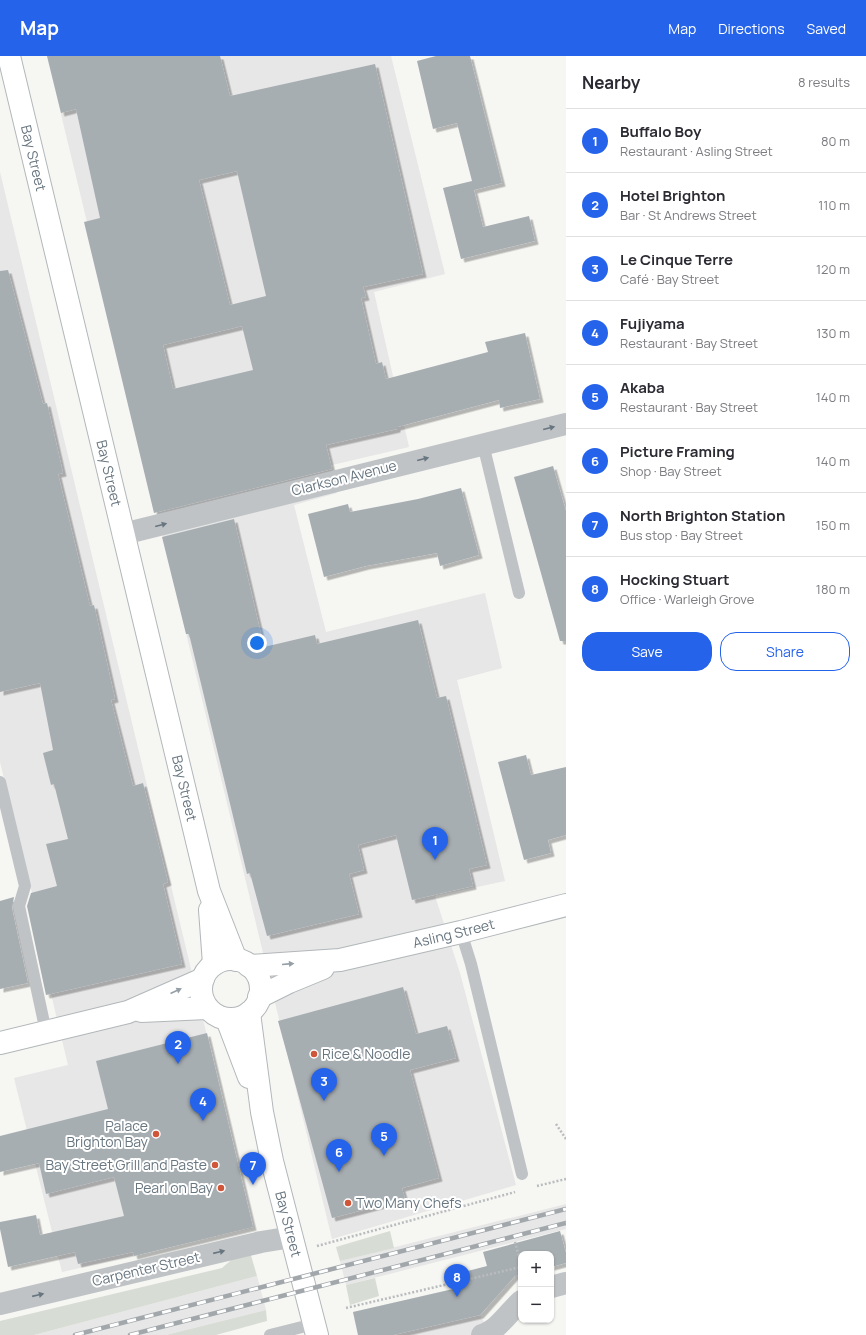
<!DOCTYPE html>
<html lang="en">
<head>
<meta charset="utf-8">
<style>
  body { margin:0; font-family:Manrope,sans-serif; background:#f2f2f3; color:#2b2b33 }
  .controls { position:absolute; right:12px; bottom:12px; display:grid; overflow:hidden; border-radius:8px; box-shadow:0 1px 3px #0004 }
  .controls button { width:36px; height:36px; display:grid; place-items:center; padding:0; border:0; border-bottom:1px solid #e1e1e2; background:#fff; color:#2b2b33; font:20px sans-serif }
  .you { position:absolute; left:257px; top:587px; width:14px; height:14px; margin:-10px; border:3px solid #fff; border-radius:50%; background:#1a73e8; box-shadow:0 0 0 6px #1a73e833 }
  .badge { display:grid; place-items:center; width:26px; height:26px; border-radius:50%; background:#2563eb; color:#fff; font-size:13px; font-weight:700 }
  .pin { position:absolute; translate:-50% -33px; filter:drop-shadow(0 1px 2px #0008) }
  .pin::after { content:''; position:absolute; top:21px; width:14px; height:12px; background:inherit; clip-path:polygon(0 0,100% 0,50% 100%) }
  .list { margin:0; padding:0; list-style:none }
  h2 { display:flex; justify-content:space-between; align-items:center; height:52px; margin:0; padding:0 16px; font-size:17px }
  h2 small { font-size:13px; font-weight:400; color:#7c7c81 }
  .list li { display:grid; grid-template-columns:26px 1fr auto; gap:12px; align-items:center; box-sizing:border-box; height:64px; padding:0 16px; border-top:1px solid #e1e1e2 }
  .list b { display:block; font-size:15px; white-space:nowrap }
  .list p { margin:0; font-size:13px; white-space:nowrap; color:#7c7c81 }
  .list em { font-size:13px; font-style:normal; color:#7c7c81 }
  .actions { display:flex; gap:8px; padding:12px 16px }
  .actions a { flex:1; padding:9px 0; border:1px solid #2563eb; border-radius:16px; text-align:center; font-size:14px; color:#2563eb }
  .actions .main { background:#2563eb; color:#fff }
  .map { position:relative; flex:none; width:566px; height:1279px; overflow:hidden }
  header { display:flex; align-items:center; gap:24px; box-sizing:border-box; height:56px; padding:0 20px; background:#2563eb; color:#fff }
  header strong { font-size:19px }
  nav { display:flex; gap:22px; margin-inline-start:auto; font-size:14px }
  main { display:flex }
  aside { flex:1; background:#fff }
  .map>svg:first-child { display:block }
  .built { fill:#e6e7e6 }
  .green { fill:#d7dcd4 }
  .building { fill:#a7aeb2; fill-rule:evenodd; filter:url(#shadow) }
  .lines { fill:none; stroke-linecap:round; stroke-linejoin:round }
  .secondary-casing { stroke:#b2b7ba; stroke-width:24 }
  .path { stroke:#b9bcbe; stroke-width:2.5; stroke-dasharray:2 2; stroke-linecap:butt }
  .lane { stroke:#bfc3c6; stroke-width:12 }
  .street { stroke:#bfc3c6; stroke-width:22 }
  .secondary { stroke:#fff; stroke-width:22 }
  .rail-casing { stroke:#a1a7ab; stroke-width:4.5 }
  .rail { stroke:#fff; stroke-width:3; stroke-dasharray:9; stroke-linecap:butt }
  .oneway { fill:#687680 }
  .oneway2 { fill:#959fa6 }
  .poi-dot { fill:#cf5639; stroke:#fff; stroke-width:1.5 }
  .labels { text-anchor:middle; stroke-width:4; stroke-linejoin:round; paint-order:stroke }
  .street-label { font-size:14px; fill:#687680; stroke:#fff }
  .poi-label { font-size:14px; fill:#687680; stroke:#fff; text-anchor:end }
</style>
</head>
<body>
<header>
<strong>Map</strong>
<nav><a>Map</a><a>Directions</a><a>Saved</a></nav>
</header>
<main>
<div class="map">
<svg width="566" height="1279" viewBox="0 0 566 1279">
  <defs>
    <filter id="shadow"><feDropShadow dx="3.5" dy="3.5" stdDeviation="0" flood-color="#0004"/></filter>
  </defs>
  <rect width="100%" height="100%" fill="#f6f6f3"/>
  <g class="built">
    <path d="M 47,0 L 391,0 L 445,218 L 374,236 L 409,391 L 332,409 L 337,437 L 294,449 L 326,576 L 485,537 L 502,612 L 457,624 L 505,825 L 435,840 L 460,917 L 516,1129 L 332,1183 Z"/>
    <path d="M 0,116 L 253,1172 L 62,1216 L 14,1022 L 68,1009 L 41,896 L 42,878 L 0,706 Z"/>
    <path d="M 566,1148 L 566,1173 L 346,1229 L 340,1205 Z"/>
    <path d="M 257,1220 L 266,1254 L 166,1279 L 34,1279 Z"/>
    <path d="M 509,1220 L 510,1226 L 480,1259 L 491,1279 L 358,1279 L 353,1256 Z"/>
  </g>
  <g class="green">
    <path d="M 390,1175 L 394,1192 L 340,1205 L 336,1191 Z"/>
    <path d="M 250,1196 L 257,1220 L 34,1279 L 0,1279 L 0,1265 L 222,1212 L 237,1199 Z"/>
    <path d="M 375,1222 L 379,1240 L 350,1249 L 346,1229 Z"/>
    <path d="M 266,1254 L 267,1265 L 216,1279 L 166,1279 Z"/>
  </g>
  <g class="building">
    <path d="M 47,0 L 220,0 L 230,40 L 375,8 L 423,218 L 363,231 L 366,241 L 361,242 L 376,308 L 382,306 L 386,323 L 488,296 L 485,286 L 525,277 L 540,343 L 500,352 L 499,344 L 397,371 L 397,373 L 326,389 L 332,413 L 154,457 L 84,166 L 100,162 L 76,53 L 61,57 ZM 237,115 L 266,240 L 230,249 L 199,124 ZM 242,270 L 253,314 L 173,333 L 163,289 Z"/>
    <path d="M 436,0 L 470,0 L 502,127 L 474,134 L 483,171 L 529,160 L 535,185 L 461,203 L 443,132 L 472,125 L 457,67 L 433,73 L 417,5 Z"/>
    <path d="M 8,214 L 43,348 L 47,347 L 63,417 L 58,418 L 90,550 L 94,549 L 115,643 L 111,644 L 133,730 L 143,727 L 168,826 L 163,828 L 182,908 L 46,939 L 27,850 L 31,837 L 57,830 L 46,788 L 68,783 L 54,728 L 51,729 L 43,697 L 53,694 L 40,627 L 0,636 L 0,215 Z"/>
    <path d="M 553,410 L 566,455 L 566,585 L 560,585 L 514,421 Z"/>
    <path d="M 461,432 L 479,499 L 440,510 L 437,497 L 366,510 L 324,521 L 308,458 L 348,448 L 350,456 L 418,443 Z"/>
    <path d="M 234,463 L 264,591 L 315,579 L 317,588 L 418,564 L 437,642 L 446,640 L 487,809 L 469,813 L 473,830 L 412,844 L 396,779 L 358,789 L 364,814 L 349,818 L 359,858 L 267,880 L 250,817 L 247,818 L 189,578 L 186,578 L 162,481 Z"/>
    <path d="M 526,699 L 531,719 L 566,711 L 566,779 L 548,784 L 551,797 L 524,804 L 498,706 Z"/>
    <path d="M 14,841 L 12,852 L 28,927 L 0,933 L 0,845 Z"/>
    <path d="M 403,931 L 416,978 L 447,970 L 456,1002 L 410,1014 L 439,1122 L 402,1132 L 405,1143 L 332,1162 L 278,965 Z"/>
    <path d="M 207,977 L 253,1171 L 134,1200 L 133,1196 L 78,1208 L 75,1196 L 8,1211 L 0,1173 L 0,1166 L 36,1159 L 40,1179 L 124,1160 L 114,1121 L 46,1138 L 39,1107 L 0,1116 L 0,1080 L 108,1053 L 96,1005 Z"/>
    <path d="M 560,1175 L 566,1197 L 566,1207 L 551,1211 L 551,1198 L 521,1198 L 521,1219 L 515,1220 L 480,1259 L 393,1279 L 358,1279 L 353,1256 L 462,1231 L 460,1217 L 487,1210 L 483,1196 Z"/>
  </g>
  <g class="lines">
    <g class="secondary-casing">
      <g id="secondary">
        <path id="s1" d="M 9,0 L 209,835 L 236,904"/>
        <path d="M 210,854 L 214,908"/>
        <circle cx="231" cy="933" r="30"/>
        <path id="s2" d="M 249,910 L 340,904 L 461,876 L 566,849"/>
        <path d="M 259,941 L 289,926 L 323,912"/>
        <path d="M 141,955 L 207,952"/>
        <path id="s3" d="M 249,957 L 262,1056 L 272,1105 L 317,1279"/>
        <path d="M 227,963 L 249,1021"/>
        <path d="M 0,987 L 128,956 L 203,923"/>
      </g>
    </g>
    <g class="path">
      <path d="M 556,1068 L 566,1083"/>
      <path d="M 537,1130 L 566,1123"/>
      <path d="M 515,1186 L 521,1209"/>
      <path d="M 317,1190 L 515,1136"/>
      <path d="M 346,1252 L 521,1211"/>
    </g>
    <g class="lane">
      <path d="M 483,388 L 519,537"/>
      <path d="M 0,726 L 25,830 L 19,850 L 46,976"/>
      <path d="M 461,876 L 471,908 L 522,1118"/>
      <path d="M 270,1279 L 314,1268"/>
    </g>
    <g class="street">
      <path d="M 123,478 L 566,368"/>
      <path d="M 551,1231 L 566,1227"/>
      <path d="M 0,1248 L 261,1186 L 292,1181"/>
      <path d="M 482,1279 C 498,1274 509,1256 521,1245"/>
    </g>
    <use href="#secondary" class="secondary"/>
    <g class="rail-casing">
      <g id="rail">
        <path d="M 75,1279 L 566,1153"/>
        <path d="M 130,1279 L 566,1167"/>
      </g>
    </g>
    <use href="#rail" class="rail"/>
  </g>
  <defs><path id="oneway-solid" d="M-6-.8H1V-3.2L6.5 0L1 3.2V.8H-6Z"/></defs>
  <g class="oneway">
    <use href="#oneway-solid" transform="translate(549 372) rotate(-14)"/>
    <use href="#oneway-solid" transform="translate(423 403) rotate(-14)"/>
    <use href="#oneway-solid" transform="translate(161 469) rotate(-15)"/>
    <use href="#oneway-solid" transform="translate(219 1196) rotate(-13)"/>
    <use href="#oneway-solid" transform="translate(38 1239) rotate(-13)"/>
  </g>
  <g class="oneway2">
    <use href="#oneway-solid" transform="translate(288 908) rotate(-5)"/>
    <use href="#oneway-solid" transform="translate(176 935) rotate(-24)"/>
  </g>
  <g class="poi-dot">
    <circle cx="314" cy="998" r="4"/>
    <circle cx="156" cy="1078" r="4"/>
    <circle cx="215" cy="1109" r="4"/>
    <circle cx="221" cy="1132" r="4"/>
    <circle cx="348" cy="1147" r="4"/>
  </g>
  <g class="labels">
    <g class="street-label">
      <text dy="5" stroke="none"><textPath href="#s1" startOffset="105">Bay Street</textPath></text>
      <text dy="5" stroke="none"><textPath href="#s1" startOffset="429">Bay Street</textPath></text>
      <text transform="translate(344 422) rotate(-14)" y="5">Clarkson Avenue</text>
      <text dy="5" stroke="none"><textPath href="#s1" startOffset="753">Bay Street</textPath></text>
      <text dy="5" stroke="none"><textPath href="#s2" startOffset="208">Asling Street</textPath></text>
      <text dy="5" stroke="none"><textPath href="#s3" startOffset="215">Bay Street</textPath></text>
      <text transform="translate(146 1213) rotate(-13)" y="5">Carpenter Street</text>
    </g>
    <g class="poi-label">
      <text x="322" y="1003" text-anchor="start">Rice &amp; Noodle</text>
      <text x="148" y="1075">Palace<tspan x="148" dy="16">Brighton Bay</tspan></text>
      <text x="207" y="1114">Bay Street Grill and Paste</text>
      <text x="213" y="1137">Pearl on Bay</text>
      <text x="356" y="1152" text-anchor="start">Two Many Chefs</text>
    </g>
  </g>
</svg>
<div class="controls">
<button>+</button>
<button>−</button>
</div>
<div class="you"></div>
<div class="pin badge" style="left:435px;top:804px">1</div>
<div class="pin badge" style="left:178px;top:1008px">2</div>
<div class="pin badge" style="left:324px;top:1045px">3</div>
<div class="pin badge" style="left:203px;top:1065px">4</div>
<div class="pin badge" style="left:384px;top:1100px">5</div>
<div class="pin badge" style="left:339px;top:1116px">6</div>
<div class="pin badge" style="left:253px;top:1129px">7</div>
<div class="pin badge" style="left:457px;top:1241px">8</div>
</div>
<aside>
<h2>Nearby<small>8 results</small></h2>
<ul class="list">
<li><span class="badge">1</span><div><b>Buffalo Boy</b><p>Restaurant · Asling Street</p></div><em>80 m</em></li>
<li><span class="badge">2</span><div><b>Hotel Brighton</b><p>Bar · St Andrews Street</p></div><em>110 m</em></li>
<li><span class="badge">3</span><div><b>Le Cinque Terre</b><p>Café · Bay Street</p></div><em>120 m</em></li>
<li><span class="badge">4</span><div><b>Fujiyama</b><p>Restaurant · Bay Street</p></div><em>130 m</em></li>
<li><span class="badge">5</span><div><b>Akaba</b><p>Restaurant · Bay Street</p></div><em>140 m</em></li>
<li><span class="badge">6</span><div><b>Picture Framing</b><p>Shop · Bay Street</p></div><em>140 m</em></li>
<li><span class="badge">7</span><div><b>North Brighton Station</b><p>Bus stop · Bay Street</p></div><em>150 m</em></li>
<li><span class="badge">8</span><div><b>Hocking Stuart</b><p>Office · Warleigh Grove</p></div><em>180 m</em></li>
</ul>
<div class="actions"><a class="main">Save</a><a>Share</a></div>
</aside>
</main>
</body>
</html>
